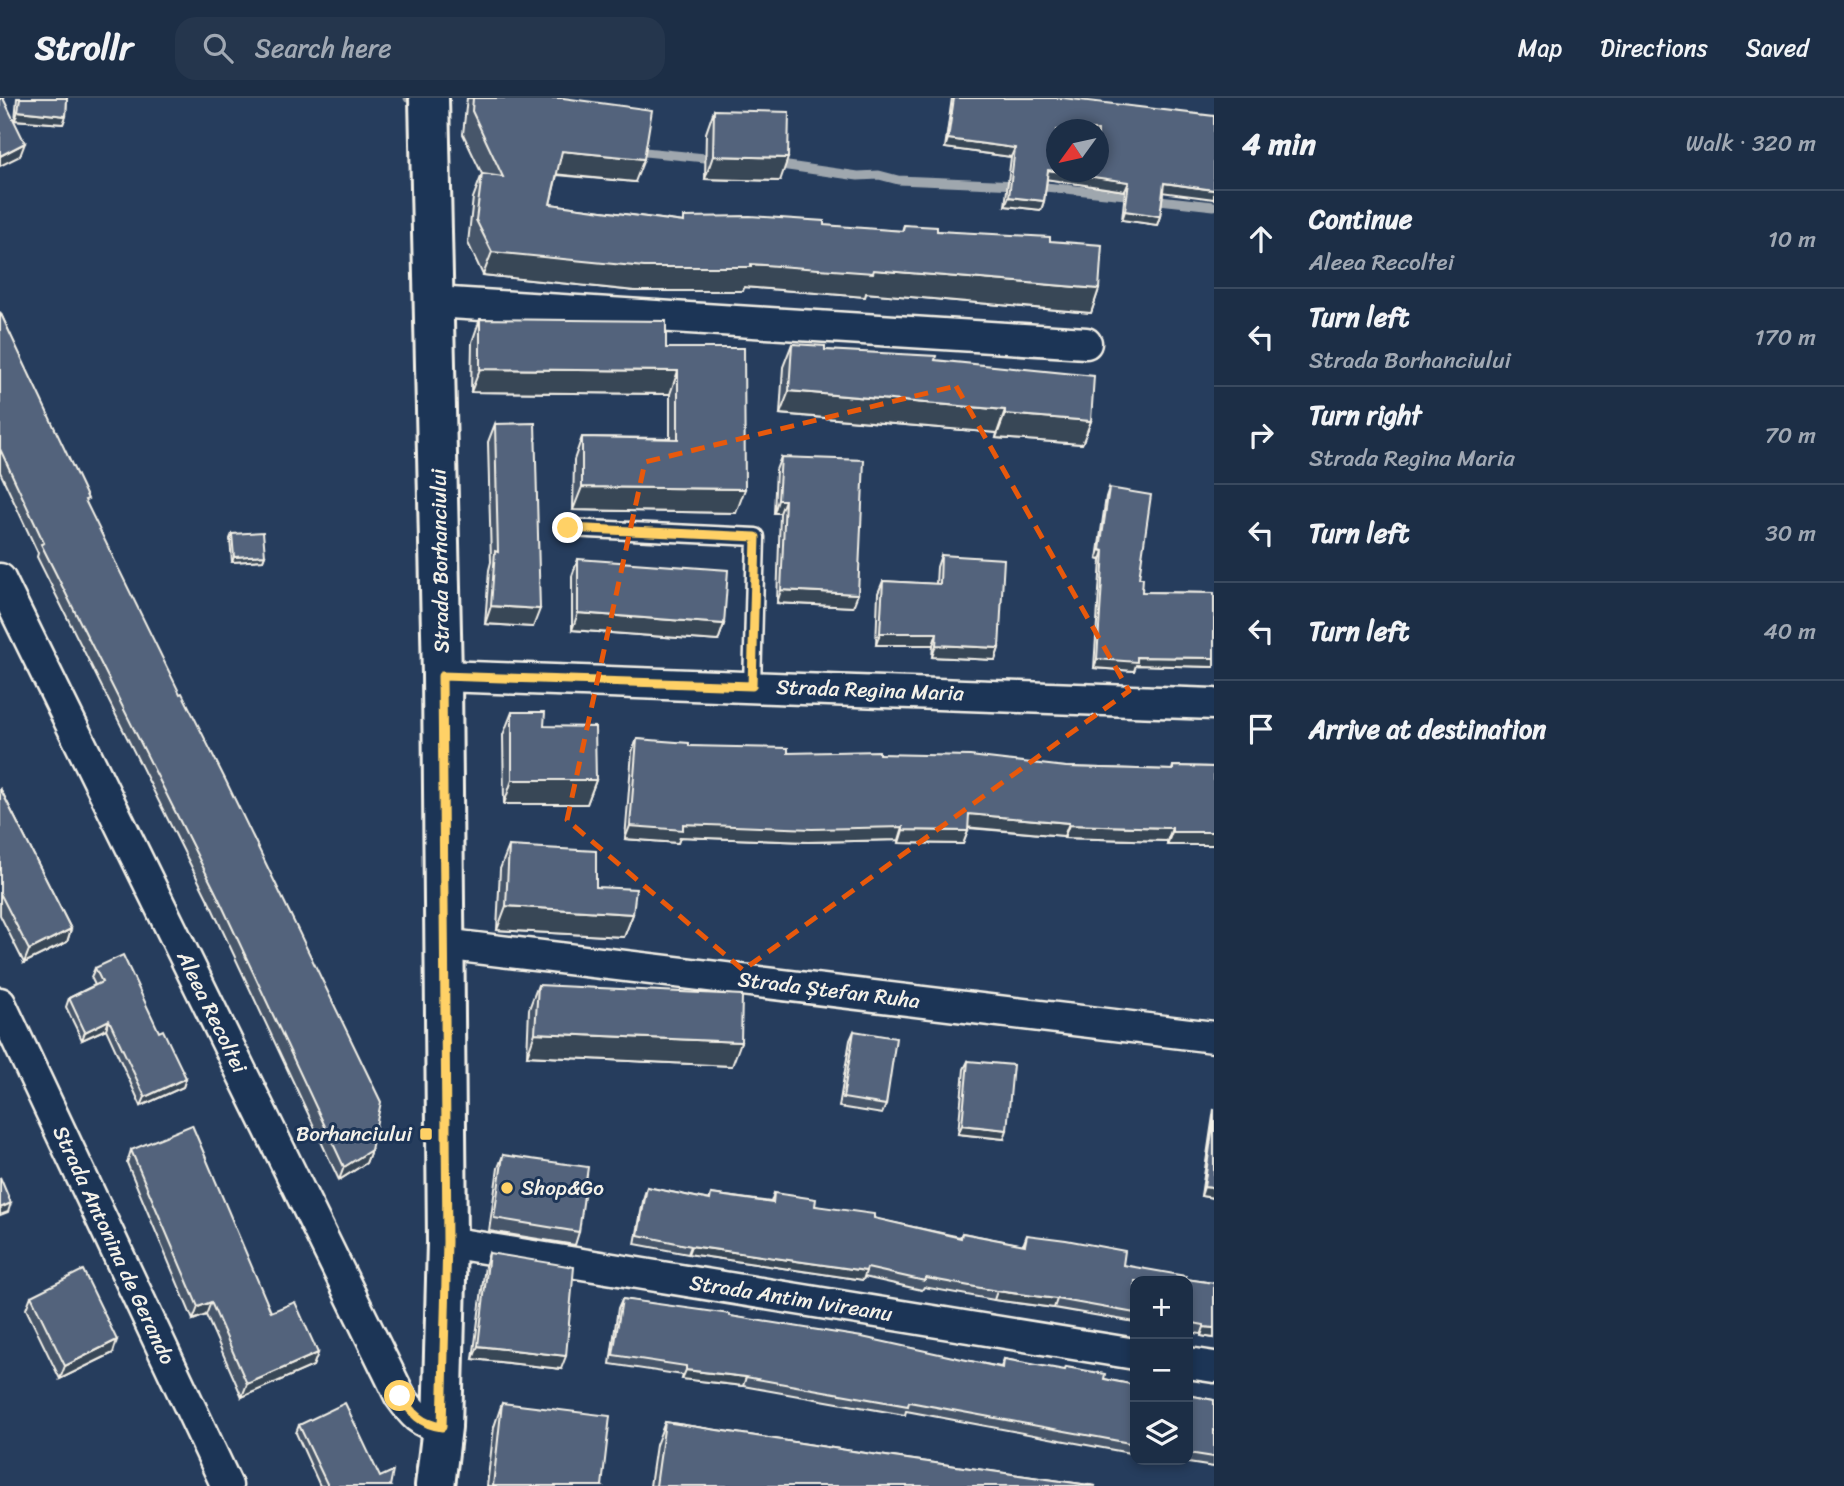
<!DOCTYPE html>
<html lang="en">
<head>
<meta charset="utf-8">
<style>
  body { margin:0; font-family:Sriracha,sans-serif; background:#25364d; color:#f1f3f6 }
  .controls { position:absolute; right:21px; bottom:21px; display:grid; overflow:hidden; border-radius:14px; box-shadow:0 4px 10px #0003 }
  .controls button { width:63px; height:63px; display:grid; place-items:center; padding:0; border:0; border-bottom:2px solid #3a4a5f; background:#1c2e46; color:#f1f3f6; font:35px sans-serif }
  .compass { position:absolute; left:1046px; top:21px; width:63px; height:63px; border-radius:50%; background:#1c2e46; box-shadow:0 4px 10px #0003; rotate:237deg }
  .stop { position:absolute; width:21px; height:21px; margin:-16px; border:5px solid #ffd166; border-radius:50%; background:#fff }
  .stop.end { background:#ffd166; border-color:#fff; box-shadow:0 2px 7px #0008 }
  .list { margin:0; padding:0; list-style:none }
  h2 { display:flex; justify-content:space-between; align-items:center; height:91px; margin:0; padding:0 28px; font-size:30px }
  h2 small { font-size:23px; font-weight:400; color:#a0a8b3 }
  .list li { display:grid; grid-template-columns:46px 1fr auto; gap:21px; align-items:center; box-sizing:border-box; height:98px; padding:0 28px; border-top:2px solid #3a4a5f }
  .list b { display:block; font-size:26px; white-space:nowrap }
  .list p { margin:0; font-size:23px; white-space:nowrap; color:#a0a8b3 }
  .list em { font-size:23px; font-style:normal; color:#a0a8b3 }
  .icon { flex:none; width:38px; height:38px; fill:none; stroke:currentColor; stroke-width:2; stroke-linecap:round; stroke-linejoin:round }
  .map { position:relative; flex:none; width:1214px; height:1388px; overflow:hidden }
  header { display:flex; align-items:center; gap:42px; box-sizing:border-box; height:98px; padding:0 35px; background:#1c2e46; border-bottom:2px solid #3a4a5f }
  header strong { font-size:33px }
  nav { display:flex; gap:38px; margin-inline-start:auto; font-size:24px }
  .search { width:490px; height:63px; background:#25364d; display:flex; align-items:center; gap:18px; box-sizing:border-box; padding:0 24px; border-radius:21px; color:#a0a8b3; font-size:26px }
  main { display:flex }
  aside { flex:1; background:#1c2e46 }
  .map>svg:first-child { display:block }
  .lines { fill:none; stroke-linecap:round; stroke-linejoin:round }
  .stream { stroke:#9fa7ae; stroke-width:9 }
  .service-casing { stroke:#f4f1e8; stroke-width:21 }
  .minor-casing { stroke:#f4f1e8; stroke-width:35 }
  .secondary-casing { stroke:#f4f1e8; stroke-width:44 }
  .service { stroke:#1d3557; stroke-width:16 }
  .minor { stroke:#1d3557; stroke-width:30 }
  .secondary { stroke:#1d3557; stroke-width:38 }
  .wall { fill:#47566a; stroke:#f4f1e8; stroke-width:2 }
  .shaded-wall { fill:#394656; stroke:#f4f1e8; stroke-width:2 }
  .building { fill:#52647b; stroke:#f4f1e8; stroke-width:2 }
  .route { stroke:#ffd166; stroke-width:9 }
  .marked { fill:none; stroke:#e8590c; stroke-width:5; stroke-dasharray:14 9; stroke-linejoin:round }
  .poi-dot { fill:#ffd166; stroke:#1d3557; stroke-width:2.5 }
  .labels { text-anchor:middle; stroke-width:6; stroke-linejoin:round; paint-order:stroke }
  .street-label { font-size:21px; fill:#f4f1e8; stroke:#1d3557 }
  .poi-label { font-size:21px; fill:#f4f1e8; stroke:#1d3557; text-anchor:end }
</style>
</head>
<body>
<header>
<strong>Strollr</strong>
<div class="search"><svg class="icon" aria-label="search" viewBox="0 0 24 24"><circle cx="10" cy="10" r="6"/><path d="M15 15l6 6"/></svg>Search here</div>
<nav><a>Map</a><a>Directions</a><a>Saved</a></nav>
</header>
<main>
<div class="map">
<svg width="1214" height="1388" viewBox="0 0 1214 1388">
  <rect width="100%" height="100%" fill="#263d5d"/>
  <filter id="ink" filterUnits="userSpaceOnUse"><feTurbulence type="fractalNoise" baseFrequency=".0143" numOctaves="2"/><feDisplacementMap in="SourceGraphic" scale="14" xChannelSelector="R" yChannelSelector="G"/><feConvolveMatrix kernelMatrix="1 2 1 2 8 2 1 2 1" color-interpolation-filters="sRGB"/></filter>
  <g filter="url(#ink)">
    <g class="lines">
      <g class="stream">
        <path d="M 408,0 L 409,0"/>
        <path d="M 635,53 L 715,61"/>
        <path d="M 774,66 L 858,78 L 879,77 L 898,82 L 1018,87"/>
        <path d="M 1035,88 L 1136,98"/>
        <path d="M 1150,101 L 1214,108"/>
      </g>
      <g class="service-casing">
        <path id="service" d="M 568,430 L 756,439 L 752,588"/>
      </g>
      <g class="minor-casing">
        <g id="minor">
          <path d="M 434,204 L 1086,245"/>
          <path d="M 0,481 L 400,1298 C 412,1315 420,1326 442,1329"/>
          <path d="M 442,578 L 1214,606"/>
          <path d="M 443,846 L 1214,939"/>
          <path d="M 0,905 L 227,1388"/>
          <path d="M 447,1144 L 1135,1256"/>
          <path d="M 1188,1265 L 1214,1269"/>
        </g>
      </g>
      <g class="secondary-casing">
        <path id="secondary" d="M 429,0 L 442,578 L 447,1144 L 442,1329 L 435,1388"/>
      </g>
      <use href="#service" class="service"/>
      <use href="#minor" class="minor"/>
      <use href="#secondary" class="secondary"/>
    </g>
    <g class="wall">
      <path d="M 17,0 L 67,0 L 66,18 L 63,26 L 15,22 Z"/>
      <path d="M 467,0 L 563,0 L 635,84 L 557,77 L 550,106 L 683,124 L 684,119 L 902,133 L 904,127 L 937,133 L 1050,143 L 1099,191 L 1091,215 L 866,195 L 865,199 L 744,189 L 743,193 L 635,193 L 483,177 L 468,145 L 473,100 L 482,76 L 463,36 Z"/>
      <path d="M 952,0 L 1063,0 L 1163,95 L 1160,118 L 1157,127 L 1122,122 L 1125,93 L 1047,81 L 1044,103 L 1041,112 L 1005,108 L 1011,59 L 945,50 Z"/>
      <path d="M 714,12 L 780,83 L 705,81 L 706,35 Z"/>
      <path d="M 0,214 L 86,405 L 371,1052 L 366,1065 L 339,1082 L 212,810 L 37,459 L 38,455 L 0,374 Z"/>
      <path d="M 480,221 L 666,250 L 744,250 L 736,415 L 573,412 L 574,362 L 582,339 L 670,340 L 670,296 L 471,294 L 472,244 Z"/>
      <path d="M 792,246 L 825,252 L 935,262 L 1091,323 L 1082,346 L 996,340 L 997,335 L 780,316 L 783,269 Z"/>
      <path d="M 495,326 L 533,529 L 485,526 L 489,472 L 491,464 L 488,344 Z"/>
      <path d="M 781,359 L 853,509 L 777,505 L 780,415 L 774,415 L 776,372 Z"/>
      <path d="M 1109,390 L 1139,480 L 1142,494 L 1214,495 L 1214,569 L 1136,567 L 1134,573 L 1094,570 L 1101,462 L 1097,461 L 1106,399 Z"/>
      <path d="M 232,436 L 265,457 L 263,462 L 232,464 L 230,441 Z"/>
      <path d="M 941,457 L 999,550 L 995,562 L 932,559 L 933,547 L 876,547 L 878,495 L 883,483 L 936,486 L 937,469 Z"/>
      <path d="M 578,461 L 724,526 L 718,543 L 572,532 L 572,478 Z"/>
      <path d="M 512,614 L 544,628 L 596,682 L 587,706 L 504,706 L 503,637 Z"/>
      <path d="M 637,641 L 689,648 L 788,655 L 879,656 L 1066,669 L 1172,672 L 1173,668 L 1214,669 L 1214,747 L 1167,747 L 1167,743 L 1064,740 L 1064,738 L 968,730 L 968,733 L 963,746 L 899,745 L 899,742 L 808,744 L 680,739 L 678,745 L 625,741 L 632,654 Z"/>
      <path d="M 0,690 L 71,831 L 67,844 L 24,865 L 0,817 Z"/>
      <path d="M 509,748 L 596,789 L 633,816 L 624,839 L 497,832 L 500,771 Z"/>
      <path d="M 95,870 L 159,934 L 186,980 L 183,989 L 141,1008 L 106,931 L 82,942 L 66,909 L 69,900 L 95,887 L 91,879 Z"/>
      <path d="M 538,887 L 732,968 L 527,958 L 529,911 Z"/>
      <path d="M 854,933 L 886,1007 L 882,1016 L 839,1009 L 850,942 Z"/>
      <path d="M 968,963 L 1004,1041 L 958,1036 L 964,971 Z"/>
      <path d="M 1214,1011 L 1214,1100 L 1201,1098 Z"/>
      <path d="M 131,1052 L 271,1214 L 318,1255 L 313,1268 L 242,1299 L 206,1217 L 193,1222 L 127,1065 Z"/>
      <path d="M 503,1057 L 579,1134 L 575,1147 L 489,1133 L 498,1070 Z"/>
      <path d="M 647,1089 L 709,1102 L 711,1096 L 771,1104 L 774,1095 L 815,1108 L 960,1139 L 962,1135 L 1023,1147 L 1027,1137 L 1123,1167 L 1186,1181 L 1214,1185 L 1214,1240 L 1201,1238 L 1201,1236 L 1188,1234 L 1188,1183 L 1135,1183 L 1135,1224 L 1054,1210 L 994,1202 L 924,1189 L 922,1192 L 864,1179 L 863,1182 L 688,1156 L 635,1146 L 644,1098 Z"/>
      <path d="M 489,1155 L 561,1271 L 473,1261 L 485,1168 Z"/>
      <path d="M 31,1198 L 113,1255 L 60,1281 L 26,1211 Z"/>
      <path d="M 622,1201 L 730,1218 L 1001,1269 L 1004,1261 L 1135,1287 L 1135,1356 L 906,1313 L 905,1317 L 743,1288 L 682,1281 L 683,1277 L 610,1266 L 618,1210 Z"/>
      <path d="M 1188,1297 L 1214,1302 L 1214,1369 L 1169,1362 L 1188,1362 Z"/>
      <path d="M 502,1305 L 602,1388 L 487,1388 L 494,1329 Z"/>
      <path d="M 665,1324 L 872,1356 L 1096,1388 L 650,1388 L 656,1347 Z"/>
      <path d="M 299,1327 L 380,1379 L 390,1388 L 320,1388 L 296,1335 Z"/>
    </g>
    <g class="shaded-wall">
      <path d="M 18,13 L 66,18 L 63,26 L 15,22 Z"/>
      <path d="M 948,41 L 1015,50 L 1011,59 L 945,50 Z"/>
      <path d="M 25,45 L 20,58 L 0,68 L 0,58 Z"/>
      <path d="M 562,53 L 644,61 L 635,84 L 553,76 Z"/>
      <path d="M 713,58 L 788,60 L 780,83 L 705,81 Z"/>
      <path d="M 1048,72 L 1129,84 L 1125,93 L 1045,81 Z"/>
      <path d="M 1164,85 L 1214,92 L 1214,101 L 1161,94 Z"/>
      <path d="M 1009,99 L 1044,103 L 1041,112 L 1005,108 Z"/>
      <path d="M 1125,113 L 1160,118 L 1157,127 L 1122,122 Z"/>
      <path d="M 492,154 L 874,172 L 1099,191 L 1091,215 L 866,195 L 865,199 L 744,189 L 743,193 L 635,193 L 483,177 Z"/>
      <path d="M 480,271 L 678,273 L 670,296 L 471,294 Z"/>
      <path d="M 789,293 L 1005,312 L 997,335 L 780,316 Z"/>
      <path d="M 1005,316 L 1091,323 L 1082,346 L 996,340 Z"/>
      <path d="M 582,389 L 745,391 L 736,415 L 573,412 Z"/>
      <path d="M 778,402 L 785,402 L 780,415 L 774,415 Z"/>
      <path d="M 1100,452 L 1104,453 L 1101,462 L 1097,461 Z"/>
      <path d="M 265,457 L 263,462 L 232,464 L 234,459 Z"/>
      <path d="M 781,492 L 858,496 L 853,509 L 777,505 Z"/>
      <path d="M 491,508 L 540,511 L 533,529 L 485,526 Z"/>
      <path d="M 578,515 L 724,526 L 718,543 L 572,532 Z"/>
      <path d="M 880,535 L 937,535 L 933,547 L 876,547 Z"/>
      <path d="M 936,547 L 999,550 L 995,562 L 932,559 Z"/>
      <path d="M 1137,559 L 1214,560 L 1214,569 L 1136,567 L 1134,573 L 1094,570 L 1097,561 Z"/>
      <path d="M 512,682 L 596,682 L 587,706 L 504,706 Z"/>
      <path d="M 969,716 L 1069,725 L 1064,738 L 964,729 Z"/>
      <path d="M 683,726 L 903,729 L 899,742 L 808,744 L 680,739 L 678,745 L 625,741 L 630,728 Z"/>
      <path d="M 1069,727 L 1172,730 L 1167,743 L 1064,740 Z"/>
      <path d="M 903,732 L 968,733 L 963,746 L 899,745 Z"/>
      <path d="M 1172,734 L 1214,734 L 1214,747 L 1167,747 Z"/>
      <path d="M 506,808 L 633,816 L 624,839 L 497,832 Z"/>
      <path d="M 71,831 L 67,844 L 24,865 L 29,852 Z"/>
      <path d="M 109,922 L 106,931 L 82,942 L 85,934 Z"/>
      <path d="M 535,935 L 741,944 L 732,968 L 527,958 Z"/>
      <path d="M 186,980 L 183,989 L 141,1008 L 145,999 Z"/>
      <path d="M 962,1027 L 1007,1032 L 1004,1041 L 958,1036 Z"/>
      <path d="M 371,1052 L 366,1065 L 339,1082 L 344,1069 Z"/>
      <path d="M 1204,1089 L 1214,1090 L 1214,1100 L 1201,1098 Z"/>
      <path d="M 11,1105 L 8,1114 L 0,1117 L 0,1110 Z"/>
      <path d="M 691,1148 L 866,1173 L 863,1182 L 688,1156 Z"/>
      <path d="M 997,1193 L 1057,1201 L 1054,1210 L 994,1202 Z"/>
      <path d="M 211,1204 L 206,1217 L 193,1222 L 198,1209 Z"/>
      <path d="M 1204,1229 L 1214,1230 L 1214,1240 L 1201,1238 Z"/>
      <path d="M 117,1242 L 113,1255 L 60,1281 L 65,1268 Z"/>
      <path d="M 478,1248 L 566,1258 L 561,1271 L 473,1261 Z"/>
      <path d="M 318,1255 L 313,1268 L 242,1299 L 247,1286 Z"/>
      <path d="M 686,1272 L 746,1279 L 743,1288 L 682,1281 Z"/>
    </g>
    <g class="building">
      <path d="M 0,0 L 3,0 L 25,45 L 0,58 Z"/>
      <path d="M 20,0 L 67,0 L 66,18 L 18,13 Z"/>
      <path d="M 473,0 L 563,0 L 652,12 L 644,61 L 562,53 L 550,106 L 684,124 L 684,119 L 750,118 L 824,123 L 824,127 L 903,133 L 904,127 L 937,129 L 937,133 L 1050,139 L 1050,143 L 1102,147 L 1099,191 L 874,172 L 873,175 L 751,166 L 751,169 L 644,169 L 492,154 L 476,122 L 482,76 L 503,79 L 472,13 Z"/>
      <path d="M 954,0 L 1063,0 L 1214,18 L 1214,92 L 1164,85 L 1160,118 L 1125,113 L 1129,84 L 1058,74 L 1098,74 L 1098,32 L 1056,32 L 1056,73 L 1048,72 L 1044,103 L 1009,99 L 1015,50 L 948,41 Z"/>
      <path d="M 714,12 L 789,14 L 788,60 L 713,58 Z"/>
      <path d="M 0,214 L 88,401 L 85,402 L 180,596 L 182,595 L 226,683 L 381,1004 L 371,1052 L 344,1069 L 217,797 L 41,446 L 44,445 L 0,351 Z"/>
      <path d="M 480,221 L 666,223 L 666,250 L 744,250 L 745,391 L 582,389 L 582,339 L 678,341 L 678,273 L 480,271 Z"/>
      <path d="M 792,246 L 825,248 L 825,252 L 936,258 L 935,262 L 1094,278 L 1091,323 L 1005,316 L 1005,312 L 789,293 Z"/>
      <path d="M 535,325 L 540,511 L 491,508 L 495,453 L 498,454 L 495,326 Z"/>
      <path d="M 781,359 L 864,362 L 858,496 L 781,492 L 785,402 L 778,402 Z"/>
      <path d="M 1109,390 L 1151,397 L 1139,480 L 1143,480 L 1142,494 L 1214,495 L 1214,560 L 1137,559 L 1137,564 L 1097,561 L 1104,453 L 1100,452 Z"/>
      <path d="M 263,434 L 265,457 L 234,459 L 232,436 Z"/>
      <path d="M 941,457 L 1004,461 L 999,550 L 936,547 L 937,535 L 880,535 L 883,483 L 940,486 Z"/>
      <path d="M 578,461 L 728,472 L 724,526 L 578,515 Z"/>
      <path d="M 512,614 L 545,614 L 544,628 L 595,629 L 596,682 L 512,682 Z"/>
      <path d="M 637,641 L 689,645 L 689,648 L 788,650 L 788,655 L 879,653 L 879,656 L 970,658 L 1066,669 L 1173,672 L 1173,668 L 1214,669 L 1214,734 L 1172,734 L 1172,730 L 1069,727 L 1069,725 L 969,716 L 968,733 L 903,732 L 903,729 L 812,731 L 683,726 L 683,732 L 630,728 Z"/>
      <path d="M 0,690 L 71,831 L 29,852 L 0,795 Z"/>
      <path d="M 509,748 L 596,753 L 596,789 L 636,791 L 633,816 L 506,808 Z"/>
      <path d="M 123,857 L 159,934 L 163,932 L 186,980 L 145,999 L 109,922 L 85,934 L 69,900 L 102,884 L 95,870 Z"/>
      <path d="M 538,887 L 742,897 L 741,944 L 535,935 Z"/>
      <path d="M 854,933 L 896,940 L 886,1007 L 843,1000 Z"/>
      <path d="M 968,963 L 1013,967 L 1007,1032 L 962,1027 Z"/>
      <path d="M 1214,1020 L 1214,1090 L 1204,1089 Z"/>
      <path d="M 192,1027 L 271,1214 L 295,1204 L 318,1255 L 247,1286 L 211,1204 L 198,1209 L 131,1052 Z"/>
      <path d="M 503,1057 L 588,1069 L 579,1134 L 494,1120 Z"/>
      <path d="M 0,1079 L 11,1105 L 0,1110 Z"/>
      <path d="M 647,1089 L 710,1102 L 711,1096 L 773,1105 L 774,1095 L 816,1101 L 815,1108 L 874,1116 L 874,1120 L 961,1140 L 962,1135 L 1025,1147 L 1027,1137 L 1066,1142 L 1125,1153 L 1123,1167 L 1186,1178 L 1186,1181 L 1214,1185 L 1214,1230 L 1204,1229 L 1204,1227 L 1188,1224 L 1188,1183 L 1135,1183 L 1135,1215 L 1057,1201 L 997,1193 L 926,1180 L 925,1183 L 867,1170 L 866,1173 L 691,1148 L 638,1137 Z"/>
      <path d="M 489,1155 L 574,1169 L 566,1258 L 478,1248 Z"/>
      <path d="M 83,1172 L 117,1242 L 65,1268 L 31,1198 Z"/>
      <path d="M 622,1201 L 730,1216 L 730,1218 L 862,1239 L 1003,1270 L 1004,1261 L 1065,1272 L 1066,1269 L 1105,1276 L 1104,1281 L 1135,1287 L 1135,1346 L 909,1304 L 908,1308 L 746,1279 L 686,1272 L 686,1268 L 613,1257 Z"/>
      <path d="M 1188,1297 L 1214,1302 L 1214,1359 L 1188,1355 Z"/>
      <path d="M 345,1305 L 380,1379 L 393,1373 L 390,1388 L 328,1388 L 299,1327 Z"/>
      <path d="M 502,1305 L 610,1318 L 602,1388 L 493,1388 Z"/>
      <path d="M 665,1324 L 872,1356 L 1096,1388 L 656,1388 Z"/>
    </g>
  </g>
  <g class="lines" filter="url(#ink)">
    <path class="route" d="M 400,1298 C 412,1315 420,1326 442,1329 L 447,1144 L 442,578 L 752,588 L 756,439 L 568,430"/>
  </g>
  <path class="marked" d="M 956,288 L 1129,593 L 743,872 L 567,722 L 645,364 Z"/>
  <g class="poi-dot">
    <rect x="419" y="1029" width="14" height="14" rx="3.5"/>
    <circle cx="507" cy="1090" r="7"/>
  </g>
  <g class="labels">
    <g class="street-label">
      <text transform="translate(440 463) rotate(-91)" y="7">Strada Borhanciului</text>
      <text transform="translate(870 592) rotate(2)" y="7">Strada Regina Maria</text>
      <text transform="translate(829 892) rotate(7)" y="7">Strada Ștefan Ruha</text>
      <text transform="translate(212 914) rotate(64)" y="7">Aleea Recoltei</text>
      <text transform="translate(114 1147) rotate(65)" y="7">Strada Antonina de Gerando</text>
      <text transform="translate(791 1200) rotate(9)" y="7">Strada Antim Ivireanu</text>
    </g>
    <g class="poi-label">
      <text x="412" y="1043">Borhanciului</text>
      <text x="521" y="1097" text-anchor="start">Shop&amp;Go</text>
    </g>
  </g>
</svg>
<div class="controls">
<button>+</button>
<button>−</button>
<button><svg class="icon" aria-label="layers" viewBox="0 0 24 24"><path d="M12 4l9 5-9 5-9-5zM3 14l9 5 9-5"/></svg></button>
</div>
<svg class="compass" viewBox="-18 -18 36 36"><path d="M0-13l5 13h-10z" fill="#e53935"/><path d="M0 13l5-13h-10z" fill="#a0a8b3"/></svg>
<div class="stop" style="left:400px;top:1298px"></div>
<div class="stop end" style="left:568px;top:430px"></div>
</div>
<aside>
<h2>4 min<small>Walk · 320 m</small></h2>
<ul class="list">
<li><svg class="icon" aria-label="ahead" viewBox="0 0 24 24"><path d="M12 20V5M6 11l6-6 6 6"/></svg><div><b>Continue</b><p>Aleea Recoltei</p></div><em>10 m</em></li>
<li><svg class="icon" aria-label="left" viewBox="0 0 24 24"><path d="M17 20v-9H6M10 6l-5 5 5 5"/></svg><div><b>Turn left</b><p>Strada Borhanciului</p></div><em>170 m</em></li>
<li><svg class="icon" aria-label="right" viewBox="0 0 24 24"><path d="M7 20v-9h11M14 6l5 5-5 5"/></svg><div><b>Turn right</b><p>Strada Regina Maria</p></div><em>70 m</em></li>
<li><svg class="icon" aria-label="left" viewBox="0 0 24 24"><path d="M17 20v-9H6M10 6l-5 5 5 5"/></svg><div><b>Turn left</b></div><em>30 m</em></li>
<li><svg class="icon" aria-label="left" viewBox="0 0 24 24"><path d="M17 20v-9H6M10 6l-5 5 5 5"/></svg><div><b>Turn left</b></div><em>40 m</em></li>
<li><svg class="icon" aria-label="arrive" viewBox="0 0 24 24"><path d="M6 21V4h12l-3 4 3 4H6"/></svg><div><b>Arrive at destination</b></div></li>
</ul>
</aside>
</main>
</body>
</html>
